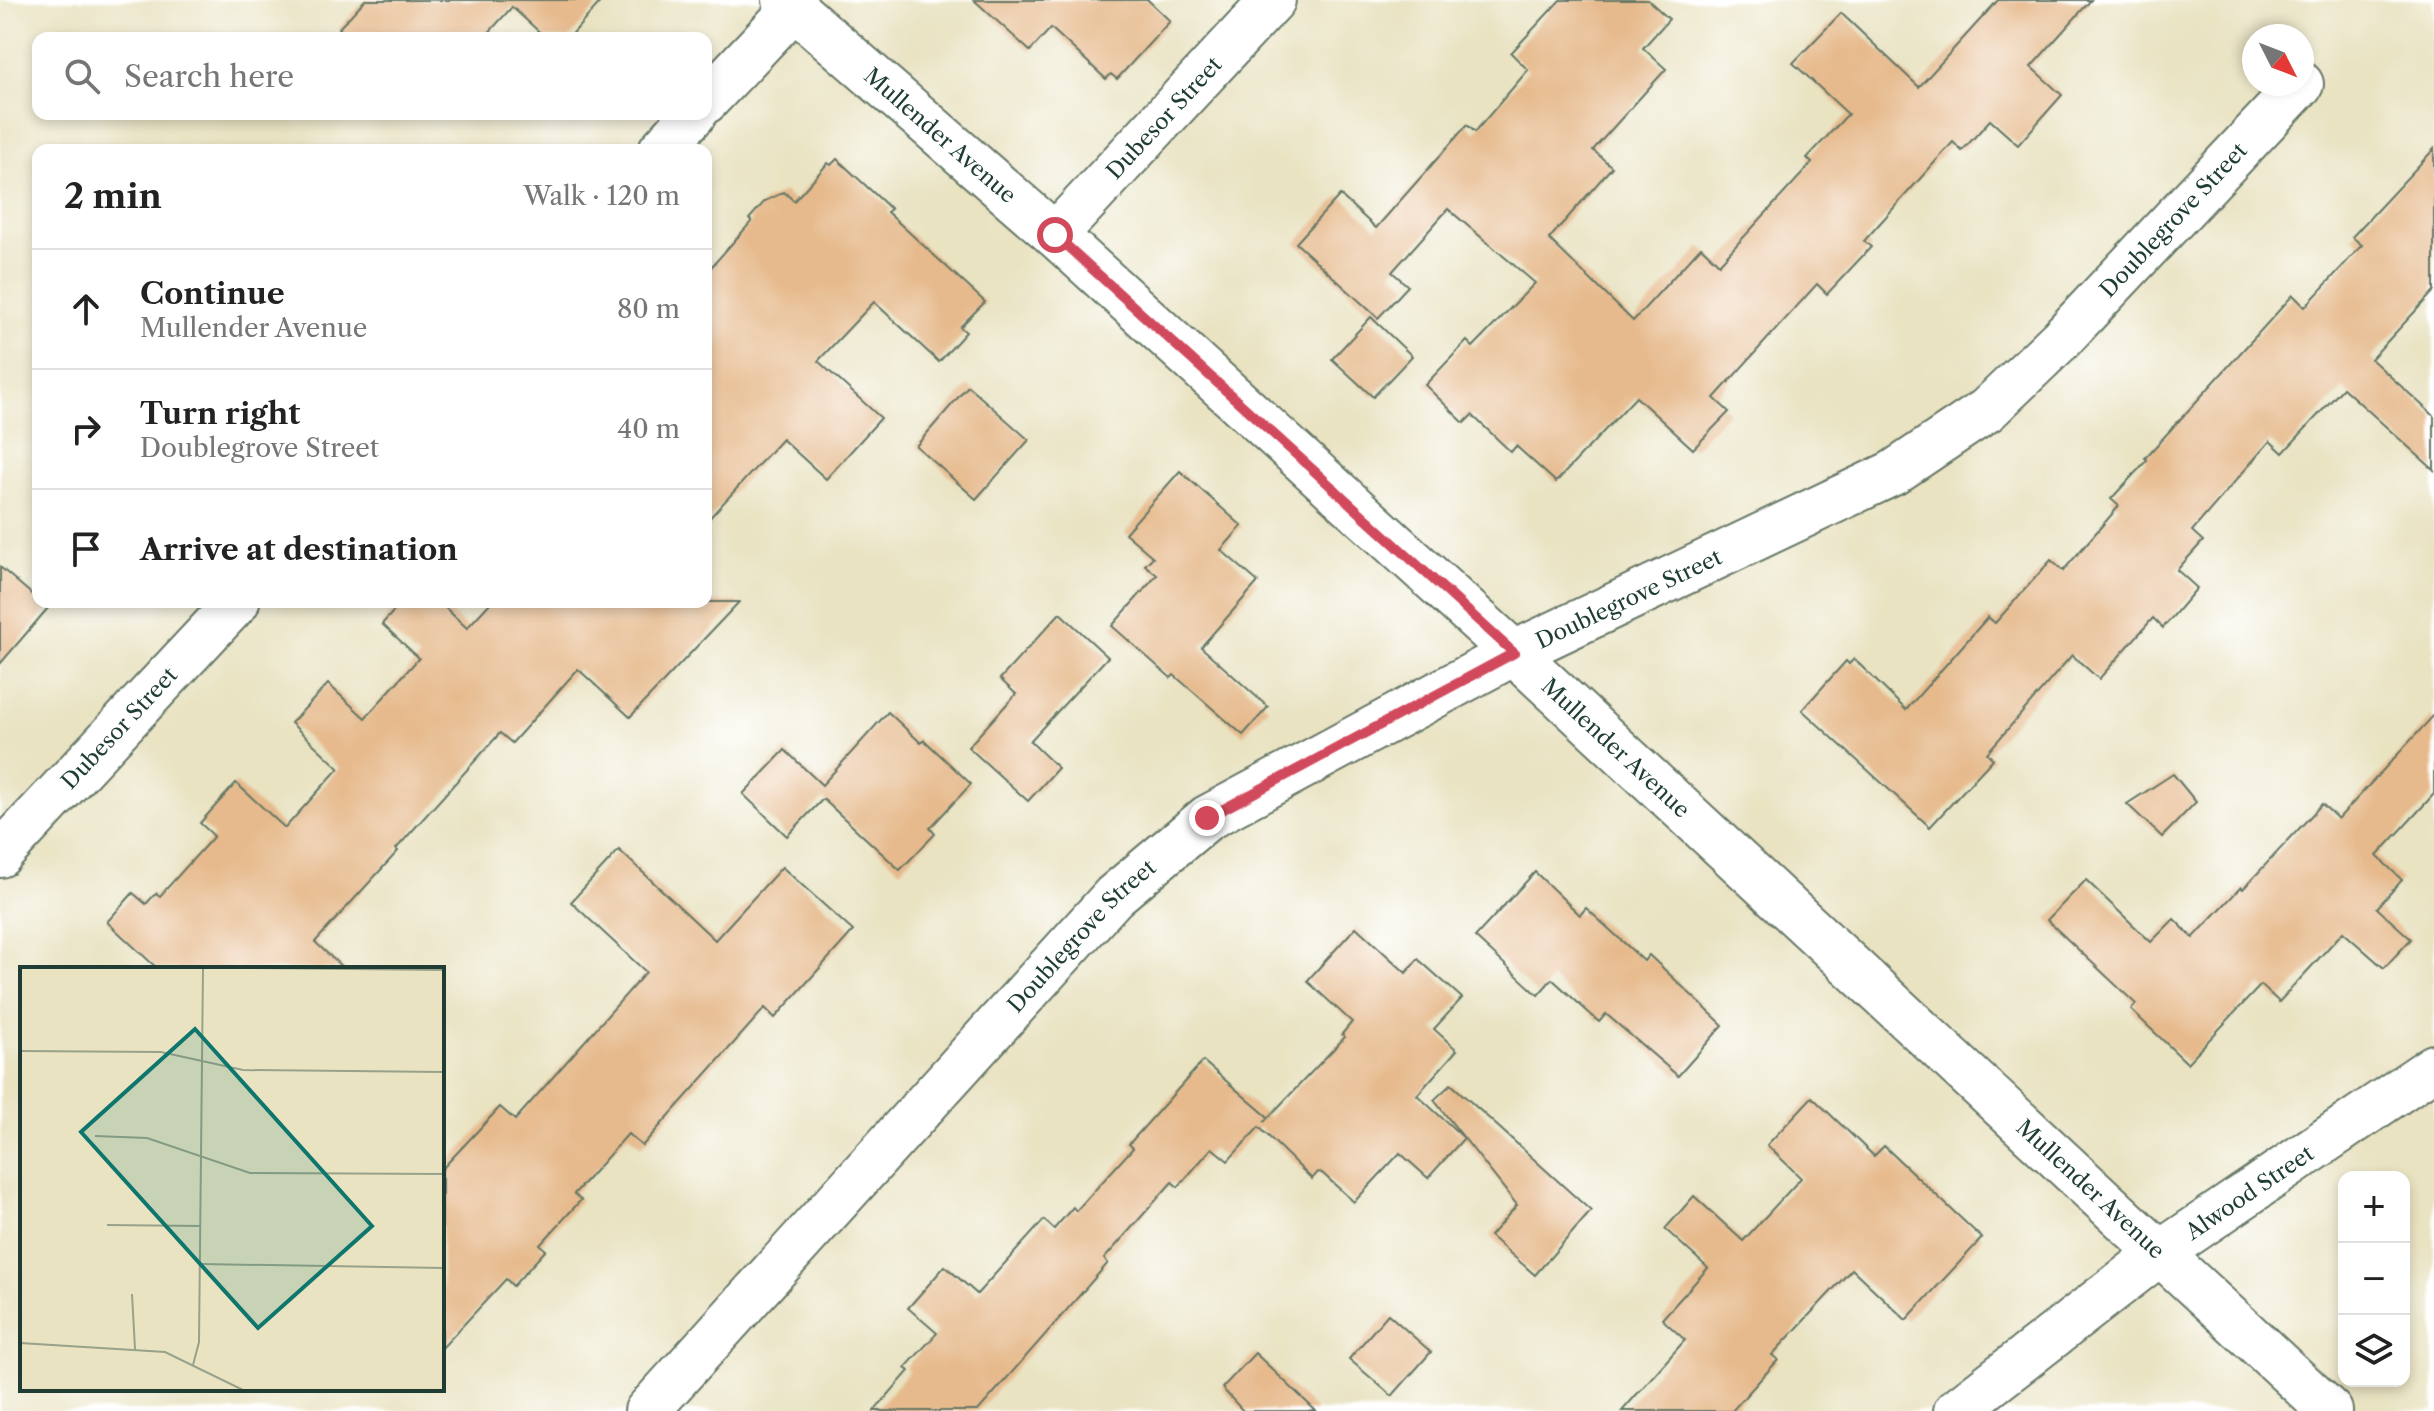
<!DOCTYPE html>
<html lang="en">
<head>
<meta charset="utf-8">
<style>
  body { margin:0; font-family:"Libre Caslon Text",serif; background:#f2f2f2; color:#222 }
  .controls { position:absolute; right:24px; bottom:24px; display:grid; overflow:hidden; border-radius:16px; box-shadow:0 4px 12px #0003 }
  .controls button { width:72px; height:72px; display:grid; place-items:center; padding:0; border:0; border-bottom:2px solid #e0e0e0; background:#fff; color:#222; font:40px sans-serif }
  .compass { position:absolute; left:2242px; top:24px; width:72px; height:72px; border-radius:50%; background:#fff; box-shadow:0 4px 12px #0003; rotate:132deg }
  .stop { position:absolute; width:24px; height:24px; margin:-18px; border:6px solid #d1495b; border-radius:50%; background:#fff }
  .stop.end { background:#d1495b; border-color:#fff; box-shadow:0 2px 8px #0008 }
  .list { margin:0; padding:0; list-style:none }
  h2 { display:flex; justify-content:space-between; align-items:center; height:104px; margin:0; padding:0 32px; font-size:34px }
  h2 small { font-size:26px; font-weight:400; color:#767676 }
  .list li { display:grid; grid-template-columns:52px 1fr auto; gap:24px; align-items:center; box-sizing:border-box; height:120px; padding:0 32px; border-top:2px solid #e0e0e0 }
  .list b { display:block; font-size:30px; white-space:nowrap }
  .list p { margin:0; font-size:26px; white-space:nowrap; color:#767676 }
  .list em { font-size:26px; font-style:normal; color:#767676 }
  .icon { flex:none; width:44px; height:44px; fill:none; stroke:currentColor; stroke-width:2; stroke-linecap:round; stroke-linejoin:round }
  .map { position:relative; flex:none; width:2434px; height:1411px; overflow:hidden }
  .search { position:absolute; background:#fff; box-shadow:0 4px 12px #0003; left:32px; top:32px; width:680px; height:88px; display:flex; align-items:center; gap:20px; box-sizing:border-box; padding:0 28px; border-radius:16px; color:#767676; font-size:30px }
  .panel { position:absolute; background:#fff; box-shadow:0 4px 12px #0003; left:32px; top:144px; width:680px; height:464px; border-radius:16px }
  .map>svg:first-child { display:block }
  .building { fill:#e6ba8c }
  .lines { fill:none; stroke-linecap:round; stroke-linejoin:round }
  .street-casing { stroke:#676; stroke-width:48 }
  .street { stroke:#fff; stroke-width:44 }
  .route { stroke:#d1495b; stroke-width:10 }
  .labels { text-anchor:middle; stroke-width:6; stroke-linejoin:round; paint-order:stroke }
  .street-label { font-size:22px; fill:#1f3d34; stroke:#fff }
  .inset-road { fill:none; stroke:#98a189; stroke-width:2 }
  .view { fill:#0f766e; fill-opacity:0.15; stroke:#0f766e; stroke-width:4 }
  .inset-edge { fill:none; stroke:#1f3d34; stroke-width:4 }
</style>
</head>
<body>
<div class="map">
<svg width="2434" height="1411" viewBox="0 0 2434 1411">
  <rect width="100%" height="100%" fill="#fff"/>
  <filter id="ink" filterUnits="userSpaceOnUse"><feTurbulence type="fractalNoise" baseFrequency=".0125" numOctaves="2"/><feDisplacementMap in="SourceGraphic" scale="16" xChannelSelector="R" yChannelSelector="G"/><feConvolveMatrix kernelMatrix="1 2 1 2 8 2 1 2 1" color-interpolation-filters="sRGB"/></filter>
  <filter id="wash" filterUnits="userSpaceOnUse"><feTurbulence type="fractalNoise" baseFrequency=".006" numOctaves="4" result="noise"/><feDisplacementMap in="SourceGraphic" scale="32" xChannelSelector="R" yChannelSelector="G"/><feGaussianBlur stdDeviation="1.8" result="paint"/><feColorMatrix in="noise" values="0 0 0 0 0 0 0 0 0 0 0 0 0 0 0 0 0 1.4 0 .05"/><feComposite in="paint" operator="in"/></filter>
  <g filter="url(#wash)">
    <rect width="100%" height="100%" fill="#e9e3c2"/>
    <g id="blocks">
      <g class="building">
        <path d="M 365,0 L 602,0 L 569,38 L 546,38 L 512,7 L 484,38 L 350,38 L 339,28 Z"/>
        <path d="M 974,0 L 1148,0 L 1170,21 L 1117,79 L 1111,74 L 1106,79 L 1051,28 L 1030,51 Z"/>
        <path d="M 1560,0 L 1648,0 L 1669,19 L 1643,48 L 1666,69 L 1593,150 L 1612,167 L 1549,239 L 1633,321 L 1701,247 L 1719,264 L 1812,163 L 1807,158 L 1848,114 L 1793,63 L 1841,13 L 1919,87 L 1998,0 L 2091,0 L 2031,67 L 2062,95 L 2018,145 L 1990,120 L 1962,151 L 1953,142 L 1864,241 L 1871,247 L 1827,294 L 1817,284 L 1714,398 L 1729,412 L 1693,449 L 1636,397 L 1556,482 L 1516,446 L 1511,452 L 1472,415 L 1464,423 L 1425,385 L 1467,341 L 1473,347 L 1535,283 L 1448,209 L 1392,272 L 1408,286 L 1378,318 L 1296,243 L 1340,195 L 1376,228 L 1467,125 L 1475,132 L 1528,70 L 1511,53 Z"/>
        <path d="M 2434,149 L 2434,291 L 2371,359 L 2434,416 L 2434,470 L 2343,388 L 2283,453 L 2270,441 L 2192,531 L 2203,541 L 2177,570 L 2197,588 L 2163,628 L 2153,618 L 2099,679 L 2072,655 L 1987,753 L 1993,759 L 1930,827 L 1802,710 L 1846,661 L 1849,664 L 1854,659 L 1906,710 L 1988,617 L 1995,623 L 2051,560 L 2063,571 L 2119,506 L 2111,499 L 2147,460 L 2145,458 L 2293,295 L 2305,307 L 2362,245 L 2352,237 Z"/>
        <path d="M 837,159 L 891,209 L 887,212 L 985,302 L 960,327 L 966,332 L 939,362 L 874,302 L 818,361 L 881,418 L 826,479 L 782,439 L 706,522 L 706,273 L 752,221 L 749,219 L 765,201 L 784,192 L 794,201 L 828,163 L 831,165 Z"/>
        <path d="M 1371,317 L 1412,356 L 1373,397 L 1332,359 Z"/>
        <path d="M 968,386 L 1029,440 L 976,499 L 916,446 Z"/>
        <path d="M 1180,471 L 1242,526 L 1221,550 L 1258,582 L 1201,647 L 1268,707 L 1243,735 L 1174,675 L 1171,678 L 1112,626 L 1157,575 L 1145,565 L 1153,557 L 1125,533 Z"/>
        <path d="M 0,567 L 48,608 L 0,664 Z"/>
        <path d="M 402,602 L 439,602 L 467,628 L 491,602 L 739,602 L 630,717 L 578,669 L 512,743 L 500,733 L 396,849 L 398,851 L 315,942 L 344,969 L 158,969 L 107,922 L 133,893 L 146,904 L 156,893 L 160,896 L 214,836 L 200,823 L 236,783 L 285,828 L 339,768 L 291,723 L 328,684 L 365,718 L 419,658 L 382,624 Z"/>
        <path d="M 1060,613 L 1108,657 L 1030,741 L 1058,768 L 1028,801 L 968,747 L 1016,694 L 1000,679 Z"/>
        <path d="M 888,712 L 921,743 L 924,740 L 971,784 L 930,828 L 935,834 L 900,870 L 823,799 L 787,836 L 743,794 L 785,750 L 822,785 Z"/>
        <path d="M 2434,715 L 2434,794 L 2377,856 L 2402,880 L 2377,908 L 2411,939 L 2384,968 L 2343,932 L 2279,1002 L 2261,985 L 2187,1063 L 2131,1010 L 2136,1004 L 2047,920 L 2086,880 L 2151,942 L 2174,919 L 2193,938 L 2241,887 L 2243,889 L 2322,804 L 2338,819 Z"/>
        <path d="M 2173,774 L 2196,802 L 2162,837 L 2127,804 Z"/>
        <path d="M 619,850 L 715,940 L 782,867 L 853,931 L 775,1018 L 765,1008 L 642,1146 L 628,1134 L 574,1194 L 581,1200 L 540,1245 L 546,1250 L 513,1286 L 506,1279 L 442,1348 L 442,1169 L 500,1107 L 515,1120 L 646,972 L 571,902 Z"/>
        <path d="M 1535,872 L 1580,915 L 1586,908 L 1644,961 L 1649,955 L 1723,1025 L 1678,1076 L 1606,1014 L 1599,1022 L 1552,979 L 1538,995 L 1475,937 Z"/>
        <path d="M 1356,927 L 1406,973 L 1418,959 L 1462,998 L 1434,1029 L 1457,1050 L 1417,1095 L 1464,1138 L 1428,1178 L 1400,1153 L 1354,1202 L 1322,1173 L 1318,1172 L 1312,1179 L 1259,1127 L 1228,1161 L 1212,1148 L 1178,1187 L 1172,1182 L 1104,1259 L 1108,1263 L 978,1411 L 874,1411 L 909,1371 L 905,1368 L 937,1333 L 908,1308 L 945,1266 L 977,1294 L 1044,1220 L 1054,1229 L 1073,1207 L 1076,1211 L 1133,1148 L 1129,1144 L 1203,1061 L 1268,1117 L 1264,1122 L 1345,1037 L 1342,1034 L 1352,1022 L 1307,981 Z"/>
        <path d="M 1451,1084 L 1591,1211 L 1535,1275 L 1490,1236 L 1517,1205 L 1434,1100 Z"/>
        <path d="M 1812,1097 L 1874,1156 L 1884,1146 L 1982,1238 L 1906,1320 L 1852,1269 L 1772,1355 L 1778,1360 L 1732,1411 L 1622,1411 L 1685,1340 L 1662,1319 L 1708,1268 L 1665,1229 L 1694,1196 L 1743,1241 L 1801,1178 L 1767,1145 Z"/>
        <path d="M 1388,1314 L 1431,1352 L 1392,1396 L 1349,1359 Z"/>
        <path d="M 1255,1353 L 1316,1411 L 1243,1411 L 1222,1388 Z"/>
      </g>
    </g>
  </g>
  <g filter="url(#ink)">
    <use href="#blocks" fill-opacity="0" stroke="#676" stroke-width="2"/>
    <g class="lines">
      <g class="street-casing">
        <g id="street">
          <path id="s1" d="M 785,0 L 1055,235 L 1514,653 L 2330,1411"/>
          <path d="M 706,101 L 794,8"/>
          <path d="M 661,150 L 694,114"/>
          <path id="s2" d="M 1055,235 L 1273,0"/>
          <path id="s3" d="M 0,855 L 237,602"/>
          <path id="s4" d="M 647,1411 L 1114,896 L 1207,818 L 1514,653 L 1893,473 L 1987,410 L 2060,340 L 2301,84"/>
          <path id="s5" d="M 1956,1411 L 2160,1253 L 2434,1067"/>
        </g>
      </g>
      <use href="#street" class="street"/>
    </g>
  </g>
  <g class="lines" filter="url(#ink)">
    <path class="route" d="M 1055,235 L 1514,653 L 1207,818"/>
  </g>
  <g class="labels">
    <g class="street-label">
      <text dy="8" stroke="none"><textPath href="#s2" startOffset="160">Dubesor Street</textPath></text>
      <text dy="8" stroke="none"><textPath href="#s1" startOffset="206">Mullender Avenue</textPath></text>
      <text dy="8" stroke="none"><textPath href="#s4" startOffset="1964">Doublegrove Street</textPath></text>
      <text dy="8" stroke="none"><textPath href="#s4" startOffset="1292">Doublegrove Street</textPath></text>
      <text dy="8" stroke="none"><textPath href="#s3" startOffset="174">Dubesor Street</textPath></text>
      <text dy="8" stroke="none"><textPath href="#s1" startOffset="1118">Mullender Avenue</textPath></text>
      <text dy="8" stroke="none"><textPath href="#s4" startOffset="644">Doublegrove Street</textPath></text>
      <text dy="8" stroke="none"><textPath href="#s1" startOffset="1766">Mullender Avenue</textPath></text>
      <text dy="8" stroke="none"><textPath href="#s5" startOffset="366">Alwood Street</textPath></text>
    </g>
  </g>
  <g transform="translate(20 967)">
    <rect width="424" height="424" fill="#e9e3c2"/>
    <path class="inset-road" d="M 234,1 L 424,3M 0,84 L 141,85 L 223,103 L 424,105M 75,169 L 127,171 L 230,206 L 424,207M 87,258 L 180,259M 181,297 L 424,301M 112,327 L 115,382M 0,376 L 145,385 L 223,423M 173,398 L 179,375 L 183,1"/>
    <path class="view" d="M 175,62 L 352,259 L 238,361 L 61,165 Z"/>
    <rect width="424" height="424" class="inset-edge"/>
  </g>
</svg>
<div class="controls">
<button>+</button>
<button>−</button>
<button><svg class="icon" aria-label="layers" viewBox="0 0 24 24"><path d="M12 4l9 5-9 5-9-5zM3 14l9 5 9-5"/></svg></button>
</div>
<svg class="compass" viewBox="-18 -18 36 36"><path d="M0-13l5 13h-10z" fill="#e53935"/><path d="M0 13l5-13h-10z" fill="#767676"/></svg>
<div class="stop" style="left:1055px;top:235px"></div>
<div class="stop end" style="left:1207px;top:818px"></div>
<div class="search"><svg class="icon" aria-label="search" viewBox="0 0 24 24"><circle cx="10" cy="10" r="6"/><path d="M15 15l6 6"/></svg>Search here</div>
<section class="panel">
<h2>2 min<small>Walk · 120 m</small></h2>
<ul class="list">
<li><svg class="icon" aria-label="ahead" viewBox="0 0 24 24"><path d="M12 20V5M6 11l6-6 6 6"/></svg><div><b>Continue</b><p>Mullender Avenue</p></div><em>80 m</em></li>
<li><svg class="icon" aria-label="right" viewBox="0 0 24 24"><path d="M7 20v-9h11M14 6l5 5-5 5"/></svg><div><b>Turn right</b><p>Doublegrove Street</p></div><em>40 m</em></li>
<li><svg class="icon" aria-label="arrive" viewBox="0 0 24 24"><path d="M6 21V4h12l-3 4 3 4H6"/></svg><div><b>Arrive at destination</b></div></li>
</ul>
</section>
</div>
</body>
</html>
